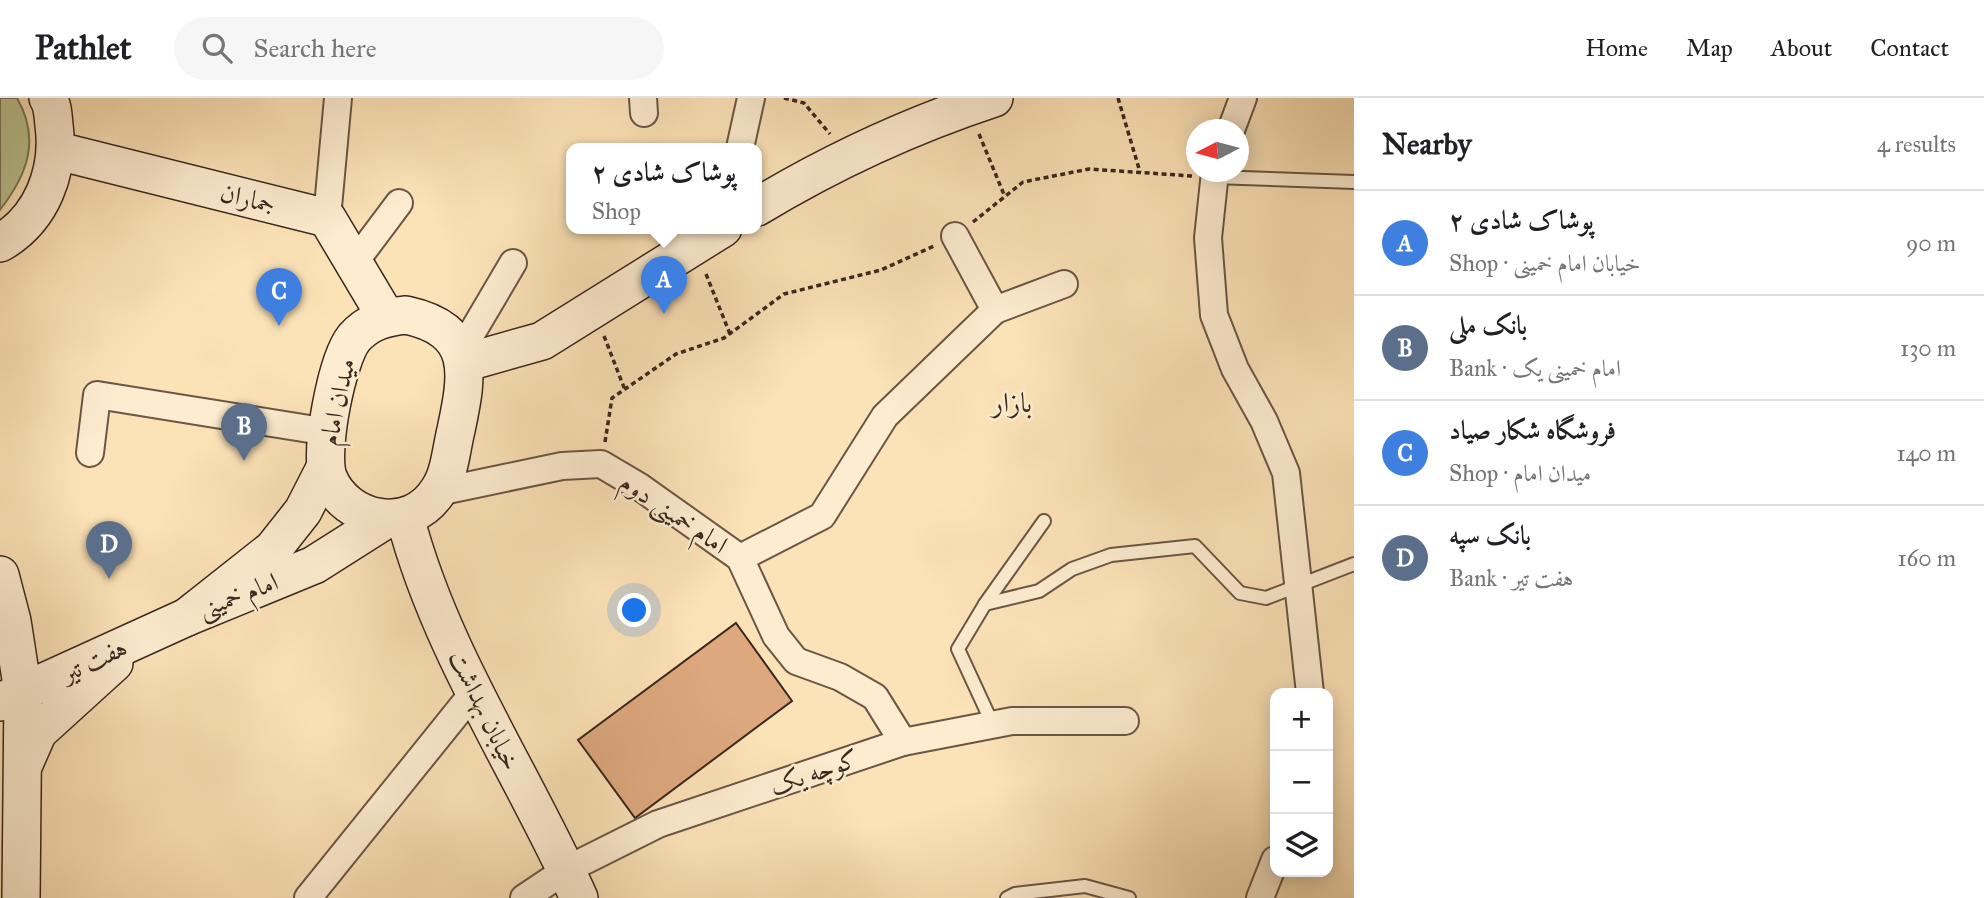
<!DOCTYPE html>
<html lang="en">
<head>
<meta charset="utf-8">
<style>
  body { margin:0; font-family:"IM FELL Great Primer",Amiri,serif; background:#f6f6f6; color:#202124 }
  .controls { position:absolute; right:21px; bottom:21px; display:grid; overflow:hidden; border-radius:14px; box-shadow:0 4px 18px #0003 }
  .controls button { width:63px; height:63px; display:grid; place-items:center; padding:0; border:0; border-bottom:2px solid #e0e0e0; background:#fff; color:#202124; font:35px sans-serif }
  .compass { position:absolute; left:1186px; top:21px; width:63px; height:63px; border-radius:50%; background:#fff; box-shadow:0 4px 18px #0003; rotate:264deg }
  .you { position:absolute; left:635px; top:513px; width:24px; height:24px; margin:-18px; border:5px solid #fff; border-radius:50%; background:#1a73e8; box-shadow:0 0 0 10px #1a73e833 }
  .badge { display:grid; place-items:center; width:46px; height:46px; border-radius:50%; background:#db2777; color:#fff; font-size:23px; font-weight:700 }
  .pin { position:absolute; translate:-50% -58px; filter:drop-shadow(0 2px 4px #0008) }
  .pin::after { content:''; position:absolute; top:37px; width:24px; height:21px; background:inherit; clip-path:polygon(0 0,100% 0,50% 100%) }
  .popup { position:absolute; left:566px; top:45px; width:196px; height:91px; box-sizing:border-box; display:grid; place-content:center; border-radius:14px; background:#fff; filter:drop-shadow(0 2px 5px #0005); font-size:23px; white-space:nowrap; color:#757577 }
  .popup b { font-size:26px; color:#202124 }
  .popup::after { content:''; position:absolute; left:50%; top:100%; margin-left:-14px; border:14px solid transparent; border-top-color:#fff }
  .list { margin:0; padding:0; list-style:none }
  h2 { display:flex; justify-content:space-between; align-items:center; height:91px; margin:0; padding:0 28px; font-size:30px }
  h2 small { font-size:23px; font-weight:400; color:#757577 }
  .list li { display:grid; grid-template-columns:46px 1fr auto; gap:21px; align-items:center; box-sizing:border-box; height:105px; padding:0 28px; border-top:2px solid #e0e0e0 }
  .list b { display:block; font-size:26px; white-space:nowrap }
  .list p { margin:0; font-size:23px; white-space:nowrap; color:#757577 }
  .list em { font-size:23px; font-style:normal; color:#757577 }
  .icon { flex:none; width:38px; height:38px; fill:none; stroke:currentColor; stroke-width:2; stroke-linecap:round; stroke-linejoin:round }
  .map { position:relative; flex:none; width:1354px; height:800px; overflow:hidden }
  header { display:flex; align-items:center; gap:42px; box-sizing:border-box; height:98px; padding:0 35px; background:#fff; border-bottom:2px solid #e0e0e0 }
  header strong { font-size:33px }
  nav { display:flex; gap:38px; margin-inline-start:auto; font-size:24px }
  .search { width:490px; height:63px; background:#f6f6f6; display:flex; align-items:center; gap:18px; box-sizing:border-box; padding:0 24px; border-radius:38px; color:#757577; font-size:26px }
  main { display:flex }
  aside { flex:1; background:#fff }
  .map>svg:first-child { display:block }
  .green { fill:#bbc492; stroke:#7a7658; stroke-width:2 }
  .building { fill:#dea87e; stroke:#3a271f; stroke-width:2 }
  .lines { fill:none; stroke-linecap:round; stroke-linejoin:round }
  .lane-casing { stroke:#6a5645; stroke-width:16 }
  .street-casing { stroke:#6a5645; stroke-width:30 }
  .secondary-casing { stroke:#3a271f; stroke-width:40 }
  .path { stroke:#3a271f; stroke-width:3.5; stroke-dasharray:5 3.5; stroke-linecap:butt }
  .lane { stroke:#fdecd0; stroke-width:12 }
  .street { stroke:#fdecd0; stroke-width:26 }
  .secondary { stroke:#fdecd0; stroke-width:37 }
  .labels { text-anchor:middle; stroke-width:5; stroke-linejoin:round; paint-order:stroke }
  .street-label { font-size:26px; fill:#3a271f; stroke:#fdecd0 }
  .neighbourhood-label { font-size:28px; fill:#3a271f; stroke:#fdecd0 }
</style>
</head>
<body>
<header>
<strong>Pathlet</strong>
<div class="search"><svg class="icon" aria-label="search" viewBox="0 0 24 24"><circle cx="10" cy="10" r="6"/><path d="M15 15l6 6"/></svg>Search here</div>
<nav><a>Home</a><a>Map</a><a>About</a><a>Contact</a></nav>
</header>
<main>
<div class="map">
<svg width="1354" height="800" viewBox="0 0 1354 800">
  <rect width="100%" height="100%" fill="#fce2b7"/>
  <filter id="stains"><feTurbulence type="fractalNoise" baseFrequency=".00286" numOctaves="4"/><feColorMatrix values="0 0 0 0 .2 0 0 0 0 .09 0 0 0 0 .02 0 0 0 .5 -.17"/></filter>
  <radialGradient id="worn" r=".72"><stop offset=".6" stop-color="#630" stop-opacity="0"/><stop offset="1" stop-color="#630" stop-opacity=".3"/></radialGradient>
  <path class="green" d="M 0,0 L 17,0 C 41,42 27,77 0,112 Z"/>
  <path class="building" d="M 736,525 L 792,603 L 635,720 L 578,642 Z"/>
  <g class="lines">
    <g class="lane-casing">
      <g id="lane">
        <path d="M 1213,79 L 1354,84"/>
        <path d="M 985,506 L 1044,423"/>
        <path d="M 993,627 L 958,551 L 985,506 L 1039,493 L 1072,471 L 1111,457 L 1195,448 L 1240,495 L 1266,500 L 1354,466"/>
        <path d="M 1007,800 L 1015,796 L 1085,788 L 1129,800"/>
      </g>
    </g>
    <g class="street-casing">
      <g id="street">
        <path d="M 643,0 L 644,15"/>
        <path d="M 1231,32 L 1243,0"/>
        <path d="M 740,50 L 751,0"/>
        <path d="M 1215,74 L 1208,140 L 1214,217 L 1235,271 L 1264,323 L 1286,375 L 1310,595"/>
        <path d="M 327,120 L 338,0"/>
        <path d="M 955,138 L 995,212"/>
        <path d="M 354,165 L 399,105"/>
        <path d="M 460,255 L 513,165"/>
        <path d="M 90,355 L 97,297 L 328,334"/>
        <path d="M 438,394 L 562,368 L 601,366 L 640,389 L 740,460 L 776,538 L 796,563 L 840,579 L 875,599 L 903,644"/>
        <path d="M 740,460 L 822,418 L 885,318 L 995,212 L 1064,186"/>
        <path d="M 308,800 L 474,594"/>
        <path d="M 524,800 L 566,772 L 658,726 L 903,644 L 1012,623 L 1125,623"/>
        <path d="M 1260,800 L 1275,762"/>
      </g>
    </g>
    <g class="secondary-casing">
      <g id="secondary">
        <path d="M 58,53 L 327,120 L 386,219"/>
        <path d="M 757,109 C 830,65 912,27 994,0"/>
        <path d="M 0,145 C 42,121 60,73 54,27 C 53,18 53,8 48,0"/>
        <path d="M 406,217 C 476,232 468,276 456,332 C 451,352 450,376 438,393 C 410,437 346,424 328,379 C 319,353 337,261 354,240 C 368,224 385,219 406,217 Z"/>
        <path d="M 464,265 L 542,243 L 723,130"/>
        <path d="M 325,370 L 303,413 L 273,451 L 187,519 L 314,467 L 385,422"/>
        <path d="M 405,419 C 440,554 522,673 579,800"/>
        <path d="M 0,477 L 12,523 L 23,594 L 21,800"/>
        <path d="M 0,604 L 187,519"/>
        <path d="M 24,666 L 38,634 L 114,565"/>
      </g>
    </g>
    <g class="path">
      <path d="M 784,0 L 804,5 L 830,36"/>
      <path d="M 1118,0 L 1140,74"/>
      <path d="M 979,36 L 1005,99"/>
      <path d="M 973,124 L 1023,84 L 1089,71 L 1192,78"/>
      <path d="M 706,176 L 730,236"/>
      <path d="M 604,238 L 625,292"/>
      <path d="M 605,344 L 612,300 L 676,256 L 724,240 L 784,196 L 881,172 L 934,148"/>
    </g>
    <use href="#lane" class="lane"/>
    <use href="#street" class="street"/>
    <use href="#secondary" class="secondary"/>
  </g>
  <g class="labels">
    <g class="street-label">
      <text transform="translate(248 100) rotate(14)" y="9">جماران</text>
      <text transform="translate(337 304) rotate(-78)" y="9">میدان امام</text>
      <text transform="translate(674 415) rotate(34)" y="9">امام خمینی دوم</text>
      <text transform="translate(238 497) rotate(-21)" y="9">امام خمینی</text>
      <text transform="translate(94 562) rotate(-25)" y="9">هفت تیر</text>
      <text transform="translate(485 612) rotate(64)" y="9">خیابان بهداشت</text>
      <text transform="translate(814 674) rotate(-19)" y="9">کوچه یک</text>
    </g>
    <g class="neighbourhood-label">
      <text x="1012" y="314">بازار</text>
    </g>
  </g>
  <rect width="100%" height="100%" filter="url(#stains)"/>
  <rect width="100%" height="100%" fill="url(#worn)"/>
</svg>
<div class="controls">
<button>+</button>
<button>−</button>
<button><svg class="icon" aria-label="layers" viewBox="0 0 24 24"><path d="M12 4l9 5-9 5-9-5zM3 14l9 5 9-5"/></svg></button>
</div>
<svg class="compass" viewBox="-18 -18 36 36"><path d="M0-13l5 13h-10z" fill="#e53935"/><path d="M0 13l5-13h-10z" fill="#757577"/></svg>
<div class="you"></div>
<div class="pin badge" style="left:664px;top:216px;background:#3f7fe0">A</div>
<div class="popup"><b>پوشاک شادی ۲</b>Shop</div>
<div class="pin badge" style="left:244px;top:363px;background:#5c6f8a">B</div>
<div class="pin badge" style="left:279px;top:228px;background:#3f7fe0">C</div>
<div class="pin badge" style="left:109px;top:481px;background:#5c6f8a">D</div>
</div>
<aside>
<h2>Nearby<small>4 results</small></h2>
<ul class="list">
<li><span class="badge" style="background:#3f7fe0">A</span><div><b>پوشاک شادی ۲</b><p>Shop · خیابان امام خمینی</p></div><em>90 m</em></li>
<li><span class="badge" style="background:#5c6f8a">B</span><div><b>بانک ملی</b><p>Bank · امام خمینی یک</p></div><em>130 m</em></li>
<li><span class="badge" style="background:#3f7fe0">C</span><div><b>فروشگاه شکار صیاد</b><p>Shop · میدان امام</p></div><em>140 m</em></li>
<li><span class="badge" style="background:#5c6f8a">D</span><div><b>بانک سپه</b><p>Bank · هفت تیر</p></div><em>160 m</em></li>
</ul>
</aside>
</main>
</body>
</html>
